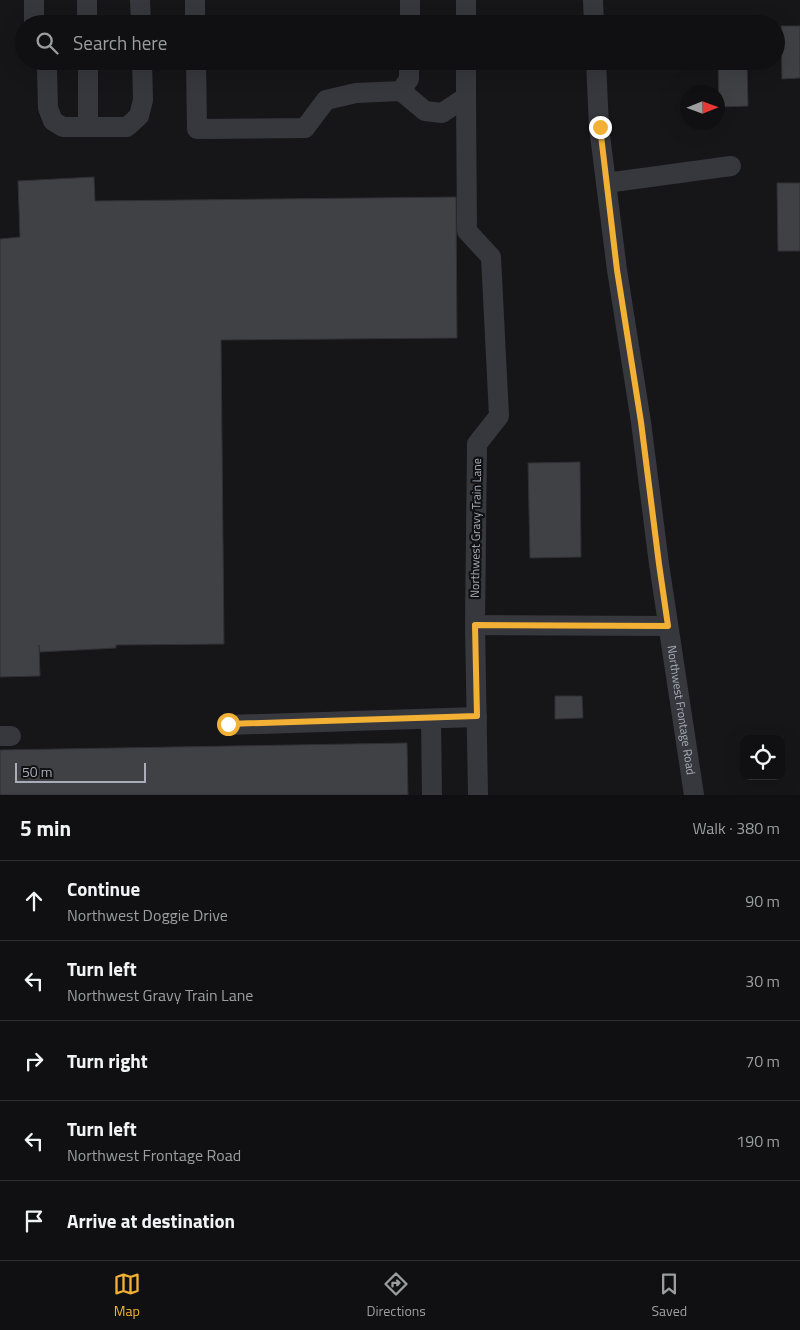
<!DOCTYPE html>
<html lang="en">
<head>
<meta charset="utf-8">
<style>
  body { margin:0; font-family:"Titillium Web",sans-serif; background:#1e1e20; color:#f1f3f6 }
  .controls { position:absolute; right:15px; bottom:15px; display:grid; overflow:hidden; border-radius:10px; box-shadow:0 5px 20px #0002 }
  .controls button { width:45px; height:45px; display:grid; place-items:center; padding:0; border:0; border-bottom:1px solid #303032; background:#101012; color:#f1f3f6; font:25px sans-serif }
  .compass { position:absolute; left:680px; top:85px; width:45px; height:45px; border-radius:50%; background:#101012; box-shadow:0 5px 20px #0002; rotate:89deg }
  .scale { position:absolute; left:15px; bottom:12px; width:131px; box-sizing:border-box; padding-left:5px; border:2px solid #a8adb8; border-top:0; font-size:14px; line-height:18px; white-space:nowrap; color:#a8adb8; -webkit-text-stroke:4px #111113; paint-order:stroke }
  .stop { position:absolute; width:15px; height:15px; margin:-11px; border:4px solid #f2b134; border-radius:50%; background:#fff }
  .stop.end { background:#f2b134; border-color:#fff; box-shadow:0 1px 5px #0008 }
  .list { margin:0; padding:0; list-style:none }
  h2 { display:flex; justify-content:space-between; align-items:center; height:65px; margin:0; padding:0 20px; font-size:21px }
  h2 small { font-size:16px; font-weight:400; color:#9c9d9f }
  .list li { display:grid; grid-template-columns:32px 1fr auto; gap:15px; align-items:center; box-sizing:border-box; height:80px; padding:0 20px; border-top:1px solid #303032 }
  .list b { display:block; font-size:19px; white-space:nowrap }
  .list p { margin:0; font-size:16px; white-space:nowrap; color:#9c9d9f }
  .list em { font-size:16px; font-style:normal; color:#9c9d9f }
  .icon { flex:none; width:28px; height:28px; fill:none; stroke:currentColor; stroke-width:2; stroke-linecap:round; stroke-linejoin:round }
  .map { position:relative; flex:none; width:800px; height:795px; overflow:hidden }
  .search { position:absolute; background:#101012; box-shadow:0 5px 20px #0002; left:15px; right:15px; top:15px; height:55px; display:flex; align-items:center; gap:12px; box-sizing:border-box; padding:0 18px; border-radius:28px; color:#9c9d9f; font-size:19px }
  .sheet { height:465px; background:#101012 }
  nav { display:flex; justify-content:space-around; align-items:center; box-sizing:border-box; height:70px; border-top:1px solid #303032; background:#101012; font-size:14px; color:#9c9d9f }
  nav a { display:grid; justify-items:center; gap:2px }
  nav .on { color:#f2b134 }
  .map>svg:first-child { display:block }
  .building { fill:#404145; stroke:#303034 }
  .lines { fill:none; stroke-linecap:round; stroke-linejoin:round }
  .minor { stroke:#37383d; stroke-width:20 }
  .route { stroke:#f2b134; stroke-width:6 }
  .labels { text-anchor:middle; stroke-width:4.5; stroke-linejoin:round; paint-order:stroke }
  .street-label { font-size:12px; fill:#a8adb8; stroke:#111113 }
</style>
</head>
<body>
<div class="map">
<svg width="800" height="795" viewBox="0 0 800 795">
  <rect width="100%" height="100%" fill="#161618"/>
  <g class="building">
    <path d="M 781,26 L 800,26 L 800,78 L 782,79 Z"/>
    <path d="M 718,61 L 747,61 L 748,106 L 719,107 Z"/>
    <path d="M 94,177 L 95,201 L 456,197 L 457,338 L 221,340 L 224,644 L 116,645 L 116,648 L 40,652 L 39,645 L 40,676 L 0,677 L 0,239 L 20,237 L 18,181 Z"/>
    <path d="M 777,183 L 800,183 L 800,251 L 778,251 Z"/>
    <path d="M 580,462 L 581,557 L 530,558 L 528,463 Z"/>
    <path d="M 555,696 L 582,696 L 583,718 L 555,719 Z"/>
    <path d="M 407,743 L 408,795 L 0,795 L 0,750 Z"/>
  </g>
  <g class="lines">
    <g class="minor">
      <path d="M 34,0 L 34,24"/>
      <path d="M 87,0 L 87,24"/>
      <path d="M 140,0 L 141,24"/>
      <path d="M 195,0 L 195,24"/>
      <path d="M 466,0 L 466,24"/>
      <path d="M 593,0 L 594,24"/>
      <path d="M 410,24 L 410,0"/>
      <path d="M 45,61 L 47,69 L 48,108 L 53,121 L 63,127 L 127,127 L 139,116 L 143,100 L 142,61"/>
      <path d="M 88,61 L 88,127"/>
      <path d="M 196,61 L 197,129 L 305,128 L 326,100 L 356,93 L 401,91 L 409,79 L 409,61"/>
      <path id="s1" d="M 596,61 L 599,127 L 617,270 L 641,422 L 659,564 L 694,795"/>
      <path d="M 401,91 L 425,111 L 442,113 L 466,97 L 466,61"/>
      <path d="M 466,97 L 467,231 L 491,257 L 499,416 L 477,444 L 475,625 L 478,795"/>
      <path d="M 606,183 L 731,166"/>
      <path d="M 475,625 L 668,626"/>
      <path d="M 431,719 L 432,795"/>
      <path d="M 228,725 L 477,717"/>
      <path d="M 0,736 L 11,736"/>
    </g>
  </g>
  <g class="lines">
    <path class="route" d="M 228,724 L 477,716 L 475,625 L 668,626 L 659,564 L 641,422 L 617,270 L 600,127"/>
  </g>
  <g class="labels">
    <g class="street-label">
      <text transform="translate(476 528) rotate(-89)" y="4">Northwest Gravy Train Lane</text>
      <text dy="4" stroke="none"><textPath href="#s1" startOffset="655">Northwest Frontage Road</textPath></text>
    </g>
  </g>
</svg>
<div class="controls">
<button><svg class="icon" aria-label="locate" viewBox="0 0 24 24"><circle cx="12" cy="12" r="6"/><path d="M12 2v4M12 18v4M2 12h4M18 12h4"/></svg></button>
</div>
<svg class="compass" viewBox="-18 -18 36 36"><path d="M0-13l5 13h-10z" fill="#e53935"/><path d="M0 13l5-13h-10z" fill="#9c9d9f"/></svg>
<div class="scale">50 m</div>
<div class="stop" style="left:228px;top:724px"></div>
<div class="stop end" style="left:600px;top:127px"></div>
<div class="search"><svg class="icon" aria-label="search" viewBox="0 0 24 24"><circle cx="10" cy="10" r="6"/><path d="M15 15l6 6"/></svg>Search here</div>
</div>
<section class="sheet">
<h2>5 min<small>Walk · 380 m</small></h2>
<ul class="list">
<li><svg class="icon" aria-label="ahead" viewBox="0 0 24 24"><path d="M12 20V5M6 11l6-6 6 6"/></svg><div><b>Continue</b><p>Northwest Doggie Drive</p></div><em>90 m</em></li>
<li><svg class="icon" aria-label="left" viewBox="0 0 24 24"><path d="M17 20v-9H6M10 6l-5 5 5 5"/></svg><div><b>Turn left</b><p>Northwest Gravy Train Lane</p></div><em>30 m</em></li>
<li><svg class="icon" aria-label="right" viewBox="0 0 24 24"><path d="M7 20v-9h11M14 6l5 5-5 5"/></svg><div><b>Turn right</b></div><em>70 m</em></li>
<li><svg class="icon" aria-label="left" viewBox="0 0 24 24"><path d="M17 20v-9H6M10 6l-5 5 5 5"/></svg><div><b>Turn left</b><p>Northwest Frontage Road</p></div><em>190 m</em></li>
<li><svg class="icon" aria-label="arrive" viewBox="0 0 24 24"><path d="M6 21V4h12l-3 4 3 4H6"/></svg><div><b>Arrive at destination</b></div></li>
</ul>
</section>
<nav>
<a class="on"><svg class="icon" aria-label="map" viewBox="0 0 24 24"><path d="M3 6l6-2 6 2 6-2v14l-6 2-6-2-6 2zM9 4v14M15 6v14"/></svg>Map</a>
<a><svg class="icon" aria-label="directions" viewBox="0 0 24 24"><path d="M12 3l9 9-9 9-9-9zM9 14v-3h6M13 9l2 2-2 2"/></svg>Directions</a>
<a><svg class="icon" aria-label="saved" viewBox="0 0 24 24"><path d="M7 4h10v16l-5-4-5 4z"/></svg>Saved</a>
</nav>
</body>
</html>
